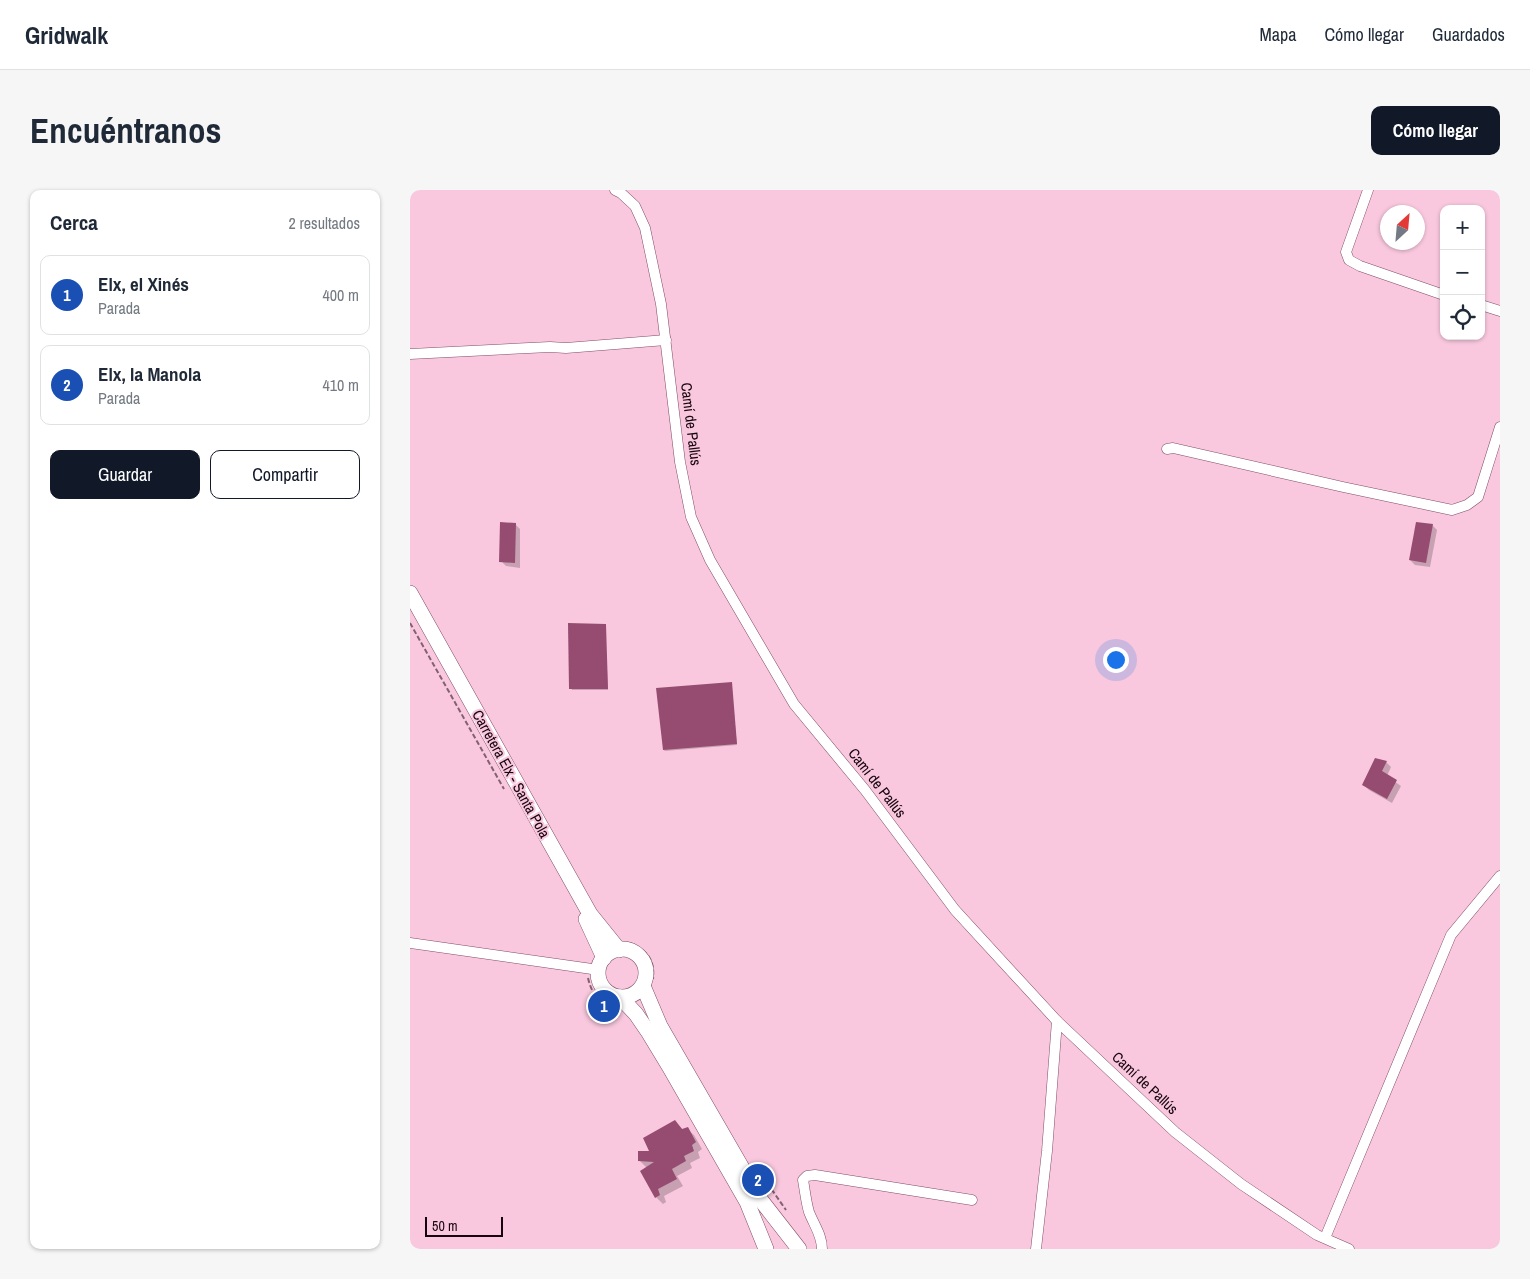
<!DOCTYPE html>
<html lang="es">
<head>
<meta charset="utf-8">
<style>
  body { margin:0; font-family:"Archivo Narrow",sans-serif; background:#f6f6f7; color:#1f2937 }
  .controls { position:absolute; right:15px; top:15px; display:grid; overflow:hidden; border-radius:10px; box-shadow:0 1px 4px #0004 }
  .controls button { width:45px; height:45px; display:grid; place-items:center; padding:0; border:0; border-bottom:1px solid #e0e1e3; background:#fff; color:#1f2937; font:25px sans-serif }
  .compass { position:absolute; left:970px; top:15px; width:45px; height:45px; border-radius:50%; background:#fff; box-shadow:0 1px 4px #0004; rotate:26deg }
  .scale { position:absolute; left:15px; bottom:12px; width:78px; box-sizing:border-box; padding-left:5px; border:2px solid #17050e; border-top:0; font-size:14px; line-height:18px; white-space:nowrap; color:#17050e; -webkit-text-stroke:4px #f9c8de; paint-order:stroke }
  .you { position:absolute; left:705px; top:469px; width:18px; height:18px; margin:-12px; border:4px solid #fff; border-radius:50%; background:#1a73e8; box-shadow:0 0 0 8px #1a73e833 }
  .badge { display:grid; place-items:center; width:32px; height:32px; border-radius:50%; background:#111827; color:#fff; font-size:16px; font-weight:700 }
  .pin { position:absolute; translate:-50% -50%; border:2px solid #fff; box-shadow:0 1px 5px #0006 }
  .list { margin:0; padding:0; list-style:none }
  h2 { display:flex; justify-content:space-between; align-items:center; height:65px; margin:0; padding:0 20px; font-size:21px }
  h2 small { font-size:16px; font-weight:400; color:#747a83 }
  .list li { display:grid; grid-template-columns:32px 1fr auto; gap:15px; align-items:center; box-sizing:border-box; height:80px; margin:0 10px 10px; padding:0 10px; border:1px solid #e0e1e3; border-radius:10px }
  .list b { display:block; font-size:19px; white-space:nowrap }
  .list p { margin:0; font-size:16px; white-space:nowrap; color:#747a83 }
  .list em { font-size:16px; font-style:normal; color:#747a83 }
  .actions { display:flex; gap:10px; padding:15px 20px }
  .actions a { flex:1; padding:11px 0; border:1px solid #111827; border-radius:10px; text-align:center; font-size:18px; color:#111827 }
  .actions .main { background:#111827; color:#fff }
  .icon { flex:none; width:28px; height:28px; fill:none; stroke:currentColor; stroke-width:2; stroke-linecap:round; stroke-linejoin:round }
  .map { position:relative; flex:none; width:1090px; height:1059px; overflow:hidden; border-radius:10px }
  header { display:flex; align-items:center; gap:30px; box-sizing:border-box; height:70px; padding:0 25px; background:#fff; border-bottom:1px solid #e0e1e3 }
  header strong { font-size:24px }
  nav { display:flex; gap:28px; margin-inline-start:auto; font-size:18px }
  .intro { display:flex; align-items:center; justify-content:space-between; box-sizing:border-box; height:120px; padding:0 30px }
  h1 { margin:0; font-size:35px }
  .button { padding:12px 22px; border-radius:10px; background:#111827; color:#fff; font-size:18px; font-weight:700 }
  main { display:flex; gap:30px; padding:0 30px }
  aside { flex:1; background:#fff; border-radius:10px; box-shadow:0 1px 4px #0004 }
  .map>svg:first-child { display:block }
  .shadow { fill:#0003 }
  .building { fill:#954c70 }
  .lines { fill:none; stroke-linecap:round; stroke-linejoin:round }
  .minor-casing { stroke:#814d65; stroke-width:11 }
  .secondary-casing { stroke:#814d65; stroke-width:16 }
  .path { stroke:#826170; stroke-width:2; stroke-dasharray:5 2.5; stroke-linecap:butt }
  .minor { stroke:#fff; stroke-width:10 }
  .secondary { stroke:#fff; stroke-width:15 }
  .labels { text-anchor:middle; stroke-width:4; stroke-linejoin:round; paint-order:stroke }
  .street-label { font-size:15px; fill:#17050e; stroke:#f9c8de }
</style>
</head>
<body>
<header>
<strong>Gridwalk</strong>
<nav><a>Mapa</a><a>Cómo llegar</a><a>Guardados</a></nav>
</header>
<div class="intro"><h1>Encuéntranos</h1><a class="button">Cómo llegar</a></div>
<main>
<aside>
<h2>Cerca<small>2 resultados</small></h2>
<ul class="list">
<li><span class="badge" style="background:#1a4fb4">1</span><div><b>Elx, el Xinés</b><p>Parada</p></div><em>400 m</em></li>
<li><span class="badge" style="background:#1a4fb4">2</span><div><b>Elx, la Manola</b><p>Parada</p></div><em>410 m</em></li>
</ul>
<div class="actions"><a class="main">Guardar</a><a>Compartir</a></div>
</aside>
<div class="map">
<svg width="1090" height="1059" viewBox="0 0 1090 1059">
  <rect width="100%" height="100%" fill="#f9c8de"/>
  <g class="shadow">
    <path d="M 105,334 L 110,339 L 110,378 L 96,376 L 91,371 Z"/>
    <path d="M 1022,335 L 1027,340 L 1020,377 L 1005,375 L 1000,370 Z"/>
    <path d="M 195,435 L 198,500 L 162,500 L 161,498 Z"/>
    <path d="M 321,493 L 327,555 L 255,561 L 254,560 Z"/>
    <path d="M 976,572 L 981,577 L 977,586 L 991,596 L 982,613 L 959,600 L 954,595 Z"/>
    <path d="M 265,932 L 273,940 L 277,939 L 284,945 L 292,959 L 288,962 L 290,968 L 280,973 L 282,978 L 267,986 L 273,996 L 254,1006 L 256,1012 L 253,1014 L 246,1007 L 237,978 L 229,970 L 241,962 Z"/>
  </g>
  <g class="building">
    <path d="M 90,332 L 106,333 L 105,373 L 89,372 Z"/>
    <path d="M 1006,332 L 1023,334 L 1016,373 L 999,370 Z"/>
    <path d="M 158,433 L 196,434 L 198,499 L 159,499 Z"/>
    <path d="M 322,492 L 327,554 L 253,560 L 246,498 Z"/>
    <path d="M 965,568 L 977,571 L 972,581 L 987,590 L 977,609 L 952,595 Z"/>
    <path d="M 265,930 L 272,939 L 278,937 L 286,952 L 282,955 L 284,961 L 274,966 L 276,971 L 262,979 L 267,989 L 248,999 L 250,1005 L 245,1008 L 230,981 L 244,972 L 228,971 L 228,961 L 239,961 L 233,948 Z"/>
  </g>
  <g class="lines">
    <g class="minor-casing">
      <g id="minor">
        <path d="M 205,0 L 211,3 L 225,16 L 235,38 L 251,114 L 270,272 L 281,327 L 300,370 L 384,514 L 455,600 L 545,720 L 647,831 L 765,942 L 831,994 L 907,1045 L 939,1059"/>
        <path d="M 958,0 L 936,62 L 939,70 L 950,76 L 1034,105"/>
        <path d="M 1071,115 L 1090,121"/>
        <path d="M 0,164 L 140,157 L 156,158 L 256,150"/>
        <path d="M 757,259 L 763,258 L 933,297 L 1042,320 L 1057,315 L 1068,307 L 1090,237"/>
        <path d="M 0,753 L 189,780"/>
        <path d="M 915,1048 L 1041,745 L 1090,686"/>
        <path d="M 412,1059 C 412,1045 404,1035 399,1022 C 396,1012 395,1001 393,990 L 397,986 L 405,985 L 562,1010"/>
        <path d="M 626,1059 L 637,961 L 647,831"/>
      </g>
    </g>
    <g class="secondary-casing">
      <g id="secondary">
        <path d="M 0,403 L 180,724 L 209,760"/>
        <path d="M 176,729 L 194,768"/>
        <circle cx="212" cy="783" r="24"/>
        <path d="M 233,796 L 250,836 L 350,1009 L 389,1059"/>
        <path d="M 210,807 L 226,824 L 239,843 L 259,876 L 337,1012 L 356,1059"/>
      </g>
    </g>
    <g class="path">
      <path d="M 0,433 L 94,599"/>
      <path d="M 220,753 C 237,761 245,769 243,789"/>
      <path d="M 178,788 C 181,801 187,812 200,816"/>
      <path d="M 353,987 L 376,1020"/>
    </g>
    <use href="#minor" class="minor"/>
    <use href="#secondary" class="secondary"/>
  </g>
  <g class="labels">
    <g class="street-label">
      <text transform="translate(281 234) rotate(83)" y="5">Camí de Pallús</text>
      <text transform="translate(101 584) rotate(61)" y="5">Carretera Elx - Santa Pola</text>
      <text transform="translate(467 593) rotate(52)" y="5">Camí de Pallús</text>
      <text transform="translate(735 893) rotate(43)" y="5">Camí de Pallús</text>
    </g>
  </g>
</svg>
<div class="controls">
<button>+</button>
<button>−</button>
<button><svg class="icon" aria-label="locate" viewBox="0 0 24 24"><circle cx="12" cy="12" r="6"/><path d="M12 2v4M12 18v4M2 12h4M18 12h4"/></svg></button>
</div>
<svg class="compass" viewBox="-18 -18 36 36"><path d="M0-13l5 13h-10z" fill="#e53935"/><path d="M0 13l5-13h-10z" fill="#747a83"/></svg>
<div class="scale">50 m</div>
<div class="you"></div>
<div class="pin badge" style="left:194px;top:816px;background:#1a4fb4">1</div>
<div class="pin badge" style="left:348px;top:990px;background:#1a4fb4">2</div>
</div>
</main>
</body>
</html>
